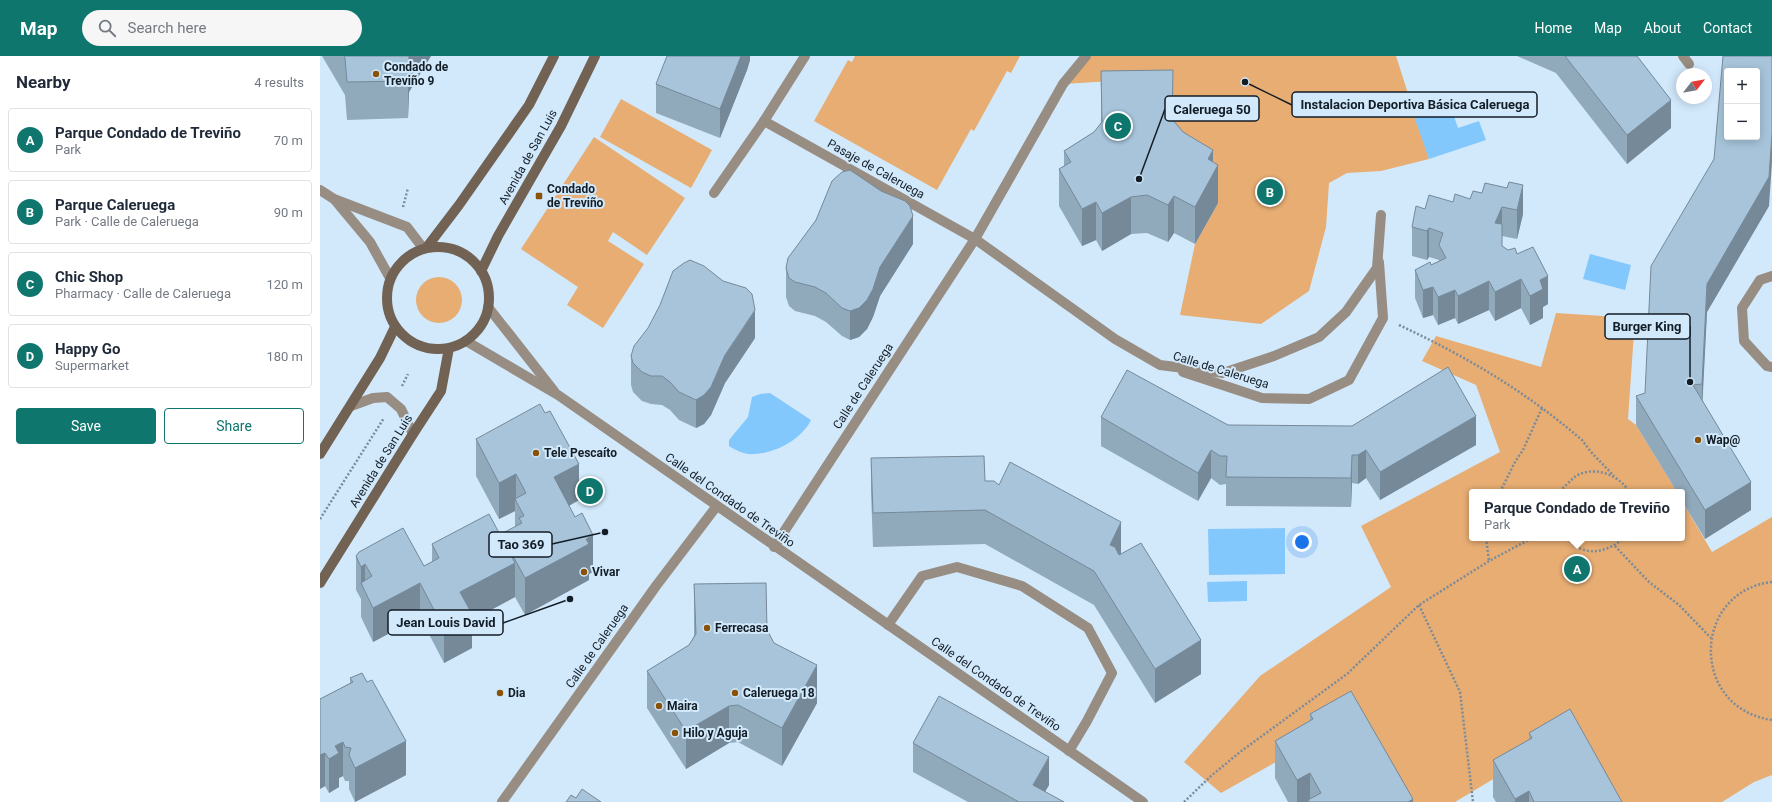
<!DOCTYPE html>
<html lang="en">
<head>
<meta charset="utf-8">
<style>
  body { margin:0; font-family:Roboto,sans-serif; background:#f6f6f7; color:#1f2937 }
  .controls { position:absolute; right:12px; top:12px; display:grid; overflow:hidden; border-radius:4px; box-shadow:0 2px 10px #0003 }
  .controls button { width:36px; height:36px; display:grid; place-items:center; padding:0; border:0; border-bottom:1px solid #e0e1e3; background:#fff; color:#1f2937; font:20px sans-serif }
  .compass { position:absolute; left:1356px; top:12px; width:36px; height:36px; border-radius:50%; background:#fff; box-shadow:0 2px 10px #0003; rotate:59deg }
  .you { position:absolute; left:982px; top:486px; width:14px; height:14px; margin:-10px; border:3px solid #fff; border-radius:50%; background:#1a73e8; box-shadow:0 0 0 6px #1a73e833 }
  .badge { display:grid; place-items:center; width:26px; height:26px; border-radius:50%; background:#0f766e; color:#fff; font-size:13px; font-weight:700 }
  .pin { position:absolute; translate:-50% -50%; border:2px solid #fff; box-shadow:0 1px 4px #0006 }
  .popup { position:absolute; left:1149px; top:433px; width:216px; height:52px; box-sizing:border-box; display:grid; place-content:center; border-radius:4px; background:#fff; filter:drop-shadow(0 1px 3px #0005); font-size:13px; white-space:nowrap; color:#747a83 }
  .popup b { font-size:15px; color:#1f2937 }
  .popup::after { content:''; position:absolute; left:50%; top:100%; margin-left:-8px; border:8px solid transparent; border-top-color:#fff }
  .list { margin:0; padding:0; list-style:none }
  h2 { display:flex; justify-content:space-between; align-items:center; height:52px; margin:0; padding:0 16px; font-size:17px }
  h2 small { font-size:13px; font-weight:400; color:#747a83 }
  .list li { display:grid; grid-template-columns:26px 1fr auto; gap:12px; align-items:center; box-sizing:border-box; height:64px; margin:0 8px 8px; padding:0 8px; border:1px solid #e0e1e3; border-radius:4px }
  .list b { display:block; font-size:15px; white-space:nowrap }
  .list p { margin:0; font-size:13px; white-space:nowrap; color:#747a83 }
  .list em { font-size:13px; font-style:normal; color:#747a83 }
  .actions { display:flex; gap:8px; padding:12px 16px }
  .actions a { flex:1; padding:9px 0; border:1px solid #0f766e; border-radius:4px; text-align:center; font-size:14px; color:#0f766e }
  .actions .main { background:#0f766e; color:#fff }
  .icon { flex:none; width:22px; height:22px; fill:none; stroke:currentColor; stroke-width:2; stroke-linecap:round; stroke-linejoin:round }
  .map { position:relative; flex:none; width:1452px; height:746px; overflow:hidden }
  header { display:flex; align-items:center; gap:24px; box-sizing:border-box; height:56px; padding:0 20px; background:#0f766e; color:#fff }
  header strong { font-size:19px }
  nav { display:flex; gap:22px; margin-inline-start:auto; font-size:14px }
  .search { width:280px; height:36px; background:#f6f6f7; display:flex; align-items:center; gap:10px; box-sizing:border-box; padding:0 14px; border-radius:22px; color:#747a83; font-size:15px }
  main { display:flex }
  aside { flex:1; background:#fff }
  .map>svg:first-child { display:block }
  .green { fill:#e7ad73 }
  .water { fill:#83c8fd }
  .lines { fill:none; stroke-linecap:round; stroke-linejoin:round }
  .path { stroke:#7a8b9a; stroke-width:2.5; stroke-dasharray:2 2; stroke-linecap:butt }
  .lane { stroke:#988d82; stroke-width:10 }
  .street { stroke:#988d82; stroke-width:10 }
  .secondary { stroke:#726254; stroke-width:10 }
  .wall { fill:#90a9bb }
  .shaded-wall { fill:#758999 }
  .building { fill:#a7c4da; stroke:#758999; fill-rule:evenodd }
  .poi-dot { fill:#8a5207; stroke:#d2e9fc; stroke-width:1.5 }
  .labels { text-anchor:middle; stroke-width:4; stroke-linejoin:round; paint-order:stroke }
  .poi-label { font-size:12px; font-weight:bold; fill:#131d26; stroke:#d2e9fc; text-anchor:start }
  .street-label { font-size:12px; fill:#131d26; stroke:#d2e9fc }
  .leader { fill:none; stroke:#131d26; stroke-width:1.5 }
  .callout-dot { fill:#131d26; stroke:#d2e9fc; stroke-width:1.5 }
  .callout { fill:#d2e9fc; stroke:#131d26; stroke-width:1.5 }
  .callout-label { font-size:13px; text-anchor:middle; font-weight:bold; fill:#131d26 }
</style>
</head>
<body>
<header>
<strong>Map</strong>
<div class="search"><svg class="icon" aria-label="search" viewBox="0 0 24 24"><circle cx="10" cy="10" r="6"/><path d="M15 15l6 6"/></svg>Search here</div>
<nav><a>Home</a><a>Map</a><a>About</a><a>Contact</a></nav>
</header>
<main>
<aside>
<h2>Nearby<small>4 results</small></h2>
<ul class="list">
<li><span class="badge">A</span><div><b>Parque Condado de Treviño</b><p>Park</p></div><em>70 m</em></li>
<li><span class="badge">B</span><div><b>Parque Caleruega</b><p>Park · Calle de Caleruega</p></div><em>90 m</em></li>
<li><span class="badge">C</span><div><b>Chic Shop</b><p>Pharmacy · Calle de Caleruega</p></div><em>120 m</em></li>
<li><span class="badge">D</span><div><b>Happy Go</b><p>Supermarket</p></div><em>180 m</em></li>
</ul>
<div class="actions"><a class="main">Save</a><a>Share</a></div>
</aside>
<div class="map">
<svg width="1452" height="746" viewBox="0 0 1452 746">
  <rect width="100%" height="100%" fill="#d2e9fc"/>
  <g class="green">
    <path d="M 535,0 L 700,0 L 691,17 L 687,15 L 654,75 L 651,73 L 617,134 L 494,65 L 528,4 L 532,6 Z"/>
    <path d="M 766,0 L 1076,0 L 1109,103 L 1061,115 L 1027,117 L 1009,127 L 1006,171 L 989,235 L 941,268 L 860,259 L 875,188 L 898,147 L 808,24 L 743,28 Z"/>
    <path d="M 301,43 L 392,94 L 371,132 L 280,81 Z"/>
    <path d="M 274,81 L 365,142 L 327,199 L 293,176 L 288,185 L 324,208 L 283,272 L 247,249 L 258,231 L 201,193 Z"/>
    <circle cx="119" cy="244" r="23"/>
    <path d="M 1236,257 L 1315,262 L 1308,363 L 1316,369 L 1357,436 L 1152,436 L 1152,482 L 1362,482 L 1362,445 L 1392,496 L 1452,461 L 1452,719 L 1434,726 L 1402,746 L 1294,746 L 1252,676 L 1135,746 L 1088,746 L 1034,662 L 901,737 L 864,706 L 940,620 L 1071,531 L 1041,470 L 1180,396 L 1156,329 L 1102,305 L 1116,280 L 1221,311 Z"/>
  </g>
  <g class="water">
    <path d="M 1126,37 L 1138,72 L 1159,65 L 1166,84 L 1109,103 L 1090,49 Z"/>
    <path d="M 1270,198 L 1311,209 L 1305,234 L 1263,223 Z"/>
    <path d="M 450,337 L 491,364 C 482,383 456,397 435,398 C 425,399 417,395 409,390 L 409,384 L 428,361 L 432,341 L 440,338 Z"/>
    <path d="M 965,472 L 965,518 L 889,519 L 888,473 Z"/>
    <path d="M 927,525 L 927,545 L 888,546 L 887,526 Z"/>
  </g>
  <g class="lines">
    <g class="path">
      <path d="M 83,151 L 88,132"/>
      <path d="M 1079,269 C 1147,301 1205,335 1262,384 L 1271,396 L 1294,420"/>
      <path d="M 82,330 L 88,318"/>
      <path d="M 1180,436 L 1195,406 L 1203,394 L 1222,352"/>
      <path d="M 1241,436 L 1242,433 C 1246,429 1251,424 1256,420 C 1274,409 1300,419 1309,436"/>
      <path d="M 0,463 L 64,362"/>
      <path d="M 1166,482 L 1169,505"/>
      <path d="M 1247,482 C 1263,502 1287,497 1304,482"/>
      <path d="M 1295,490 L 1329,526 L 1359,549 L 1391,582"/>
      <path d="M 1452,526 C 1372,535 1369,652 1452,664"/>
      <path d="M 1099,549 L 1140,636 L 1153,746"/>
      <path d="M 864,746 L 891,720 L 920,696 L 1027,618 L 1099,549 L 1169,505 L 1212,482"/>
    </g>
    <g class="lane">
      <path d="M 1363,0 L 1369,8"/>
      <path d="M 31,350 L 53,342 L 67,341 L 81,353 L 93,378"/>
    </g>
    <g class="street">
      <path d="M 444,65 L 655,183 L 795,283 L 840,309 L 903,317 L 954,300 L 999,281 L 1026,256 L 1057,212 L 1061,159"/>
      <path d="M 0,134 L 14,143 L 87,171 L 103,192"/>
      <path d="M 394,137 L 444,65 L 485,0"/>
      <path d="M 15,144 L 50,186 L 70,222"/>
      <path d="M 1452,220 L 1440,224 L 1422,252 L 1424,285 L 1447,310 L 1452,311"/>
      <path d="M 168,251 L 234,335"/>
      <path d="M 146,285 L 238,339 L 823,746"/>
      <path d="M 863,316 L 942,342 L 989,343 L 1029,324 L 1063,262 L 1059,206"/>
      <path d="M 454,491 L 655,183 L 743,28 L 766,0"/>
      <path d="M 568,569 L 602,520 L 637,511 L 702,530 L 768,572 L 792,617 L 767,665 L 749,695"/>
      <path d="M 182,746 L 336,530 L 396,451"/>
    </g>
    <g class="secondary">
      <path d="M 107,191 L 139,149 L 209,49 L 234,0"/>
      <circle cx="118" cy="242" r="51"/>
      <path d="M 161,215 L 178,180 L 241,70 L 275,0"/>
      <path d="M 0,398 L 60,302 L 75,271"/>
      <path d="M 0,527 L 93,378 L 121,335 L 129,292"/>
    </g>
  </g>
  <g class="wall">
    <path d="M 2,0 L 111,0 L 89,36 L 88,62 L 27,64 L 25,39 Z"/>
    <path d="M 430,0 L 430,4 L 427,14 L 400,82 L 336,57 L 336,28 Z"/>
    <path d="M 1197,0 L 1317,0 L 1351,72 L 1307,108 L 1236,17 Z"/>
    <path d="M 781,15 L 853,64 L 863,76 L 893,106 L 898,147 L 875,188 L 854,177 L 848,186 L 827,177 L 811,178 L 782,195 L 776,184 L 762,190 L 739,150 L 739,113 L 744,110 L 744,95 L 774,76 L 781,67 Z"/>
    <path d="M 1394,103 L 1449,150 L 1387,256 L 1382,345 L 1431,454 L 1385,483 L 1362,445 L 1362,436 L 1357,436 L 1316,369 L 1316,340 L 1325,337 Z"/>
    <path d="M 1165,127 L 1203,158 L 1197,183 L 1182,180 L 1182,190 L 1188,194 L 1197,198 L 1228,248 L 1223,251 L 1223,262 L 1210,269 L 1201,252 L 1175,265 L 1169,254 L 1138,268 L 1135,262 L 1118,269 L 1113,259 L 1103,262 L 1095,242 L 1095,214 L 1111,209 L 1119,205 L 1119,204 L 1109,201 L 1107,204 L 1092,200 L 1092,171 L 1105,153 L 1133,146 L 1150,143 L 1162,137 Z"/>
    <path d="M 593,188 L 560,240 L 553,261 L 547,273 L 539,281 L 530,284 L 522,280 L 506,266 L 495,260 L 475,255 L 469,250 L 466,241 L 466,212 Z"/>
    <path d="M 435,282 L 405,327 L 391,359 L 384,368 L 376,372 L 359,364 L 350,354 L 342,349 L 331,348 L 322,345 L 313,336 L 311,329 L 311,300 Z"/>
    <path d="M 781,361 L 908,369 L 1156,389 L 1060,444 L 1046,422 L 1038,428 L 1032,427 L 1031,451 L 906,450 L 906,428 L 900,429 L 891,422 L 878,445 L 781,390 Z"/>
    <path d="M 156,383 L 259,444 L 249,450 L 273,516 L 269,518 L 269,524 L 205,559 L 195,541 L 152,564 L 152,592 L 124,607 L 100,561 L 53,586 L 41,561 L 41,543 L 36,534 L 36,500 L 104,510 L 112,506 L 112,488 L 181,481 L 181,478 L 195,471 L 195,455 L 179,463 L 156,420 Z"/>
    <path d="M 551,402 L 665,425 L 679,429 L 801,498 L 881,618 L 835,647 L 774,549 L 665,488 L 553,491 L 551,436 Z"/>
    <path d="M 374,528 L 447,574 L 454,587 L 497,647 L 462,710 L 418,686 L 409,687 L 366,713 L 327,652 L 327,615 L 369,589 L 374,580 Z"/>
    <path d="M 42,617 L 86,719 L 35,746 L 29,733 L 29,725 L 25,725 L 23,720 L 19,722 L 19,731 L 9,737 L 5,730 L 0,733 L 0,643 L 30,627 L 30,622 Z"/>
    <path d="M 990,658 L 1093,746 L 968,746 L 955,722 L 955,685 L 990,665 Z"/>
    <path d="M 1209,677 L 1302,746 L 1176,746 L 1173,741 L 1173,704 L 1209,684 Z"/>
    <path d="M 593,687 L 729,729 L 725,736 L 744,746 L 648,746 L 593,716 Z"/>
  </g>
  <g class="shaded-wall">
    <path d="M 89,0 L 111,0 L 89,36 L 88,62 L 88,25 Z"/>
    <path d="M 421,0 L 430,0 L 430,4 L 427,14 L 400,82 L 400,53 Z"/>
    <path d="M 1351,44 L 1351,72 L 1307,108 L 1307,79 Z"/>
    <path d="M 1452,77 L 1452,106 L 1449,150 L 1387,256 L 1382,356 L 1382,328 L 1387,228 Z"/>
    <path d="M 893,94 L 893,118 L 898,109 L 898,147 L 875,188 L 875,151 L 888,103 Z"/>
    <path d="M 1203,129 L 1203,158 L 1197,183 L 1197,154 Z"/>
    <path d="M 854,140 L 854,177 L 848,186 L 848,149 Z"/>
    <path d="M 811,141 L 811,178 L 782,195 L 782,157 Z"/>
    <path d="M 776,146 L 776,184 L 762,190 L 762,153 Z"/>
    <path d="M 1182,151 L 1182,179 L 1175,167 Z"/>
    <path d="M 593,160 L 593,188 L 560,240 L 553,261 L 547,273 L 539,281 L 530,284 L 530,255 L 560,211 Z"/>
    <path d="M 1109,172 L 1109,201 L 1107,204 L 1107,175 Z"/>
    <path d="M 1228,220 L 1228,248 L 1223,251 L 1223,262 L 1210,269 L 1210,240 L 1220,224 Z"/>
    <path d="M 1201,223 L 1201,252 L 1175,265 L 1175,236 Z"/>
    <path d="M 1169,225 L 1169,254 L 1138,268 L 1138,240 Z"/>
    <path d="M 1113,231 L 1113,259 L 1103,262 L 1103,234 Z"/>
    <path d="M 1135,234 L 1135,262 L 1118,269 L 1118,241 Z"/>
    <path d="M 435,254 L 435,282 L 405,327 L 391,359 L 384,368 L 376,372 L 376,344 Z"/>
    <path d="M 1156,360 L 1156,389 L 1060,444 L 1060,416 Z"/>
    <path d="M 891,394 L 891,422 L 878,445 L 878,417 Z"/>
    <path d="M 1046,394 L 1046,422 L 1038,428 L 1038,399 Z"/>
    <path d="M 1032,399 L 1032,427 L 1031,451 L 1031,422 Z"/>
    <path d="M 259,408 L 259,444 L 234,458 L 234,421 Z"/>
    <path d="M 196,418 L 196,446 L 195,443 L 195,455 L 179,463 L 179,427 Z"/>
    <path d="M 1431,426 L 1431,454 L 1385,483 L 1385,454 Z"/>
    <path d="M 801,466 L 801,500 L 790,522 L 790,489 Z"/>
    <path d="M 273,479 L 273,516 L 269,518 L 269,524 L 205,559 L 205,522 Z"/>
    <path d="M 195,507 L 195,541 L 152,564 L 152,592 L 124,607 L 124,573 L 140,536 Z"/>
    <path d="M 45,508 L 45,535 L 41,528 L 41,511 Z"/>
    <path d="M 100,527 L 100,561 L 53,586 L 53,552 Z"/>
    <path d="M 881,584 L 881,618 L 835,647 L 835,613 Z"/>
    <path d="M 497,609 L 497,647 L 462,710 L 462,672 Z"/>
    <path d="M 409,650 L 409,687 L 366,713 L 366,675 Z"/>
    <path d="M 86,685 L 86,719 L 35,746 L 35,712 Z"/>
    <path d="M 23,686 L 23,720 L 19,722 L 19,731 L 9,737 L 9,703 L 15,690 Z"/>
    <path d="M 5,697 L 5,730 L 0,733 L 0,699 Z"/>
    <path d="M 729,701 L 729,729 L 719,746 L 713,729 Z"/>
    <path d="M 990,717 L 990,746 L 988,744 L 988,746 L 977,746 L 977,724 Z"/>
    <path d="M 1209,735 L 1209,746 L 1195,746 L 1195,743 Z"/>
    <path d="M 1093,743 L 1093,746 L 1088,746 Z"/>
  </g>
  <g class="building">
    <path d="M 24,0 L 89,0 L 88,25 L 27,26 L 25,2 Z"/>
    <path d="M 347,0 L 421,0 L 400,53 L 336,28 Z"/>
    <path d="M 1245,0 L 1317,0 L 1351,44 L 1307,79 Z"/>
    <path d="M 1403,0 L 1452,0 L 1452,77 L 1449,121 L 1387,228 L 1382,328 L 1373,329 L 1431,426 L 1385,454 L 1316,340 L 1325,337 L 1331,210 L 1394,103 ZM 1407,15 L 1437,15 L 1437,81 L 1407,81 Z"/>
    <path d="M 853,14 L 852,63 L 863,76 L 893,94 L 888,103 L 898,109 L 875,151 L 854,140 L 848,149 L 827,139 L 811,141 L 782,157 L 776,146 L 762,153 L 739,113 L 751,106 L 744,95 L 774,76 L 782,66 L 781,15 Z"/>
    <path d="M 530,114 L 561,135 L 585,145 L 590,150 L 593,160 L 560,211 L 553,233 L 547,244 L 539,252 L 530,255 L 522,252 L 506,237 L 495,231 L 475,226 L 469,222 L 466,212 L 468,202 L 496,164 L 512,125 L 522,116 Z"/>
    <path d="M 1189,126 L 1203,129 L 1197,154 L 1182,151 L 1175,167 L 1182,168 L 1182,190 L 1188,194 L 1195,192 L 1197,198 L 1213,191 L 1228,220 L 1220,224 L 1223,233 L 1210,240 L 1201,223 L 1175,236 L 1169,225 L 1138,240 L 1135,234 L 1118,241 L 1113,231 L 1103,234 L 1095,214 L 1110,206 L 1111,209 L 1126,202 L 1119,189 L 1123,177 L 1109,172 L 1107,175 L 1092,171 L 1096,150 L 1105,153 L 1109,139 L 1133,146 L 1135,138 L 1150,143 L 1153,135 L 1162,137 L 1165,127 L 1187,132 Z"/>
    <path d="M 370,204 L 384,210 L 403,225 L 426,232 L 432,238 L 435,254 L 405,299 L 391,331 L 384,339 L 376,344 L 359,336 L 350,326 L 342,320 L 331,320 L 322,316 L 313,307 L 311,300 L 314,290 L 328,272 L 340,249 L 353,215 L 364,207 Z"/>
    <path d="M 1128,311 L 1156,360 L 1060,416 L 1046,394 L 1038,399 L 1032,399 L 1031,422 L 906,421 L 907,400 L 900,400 L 891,394 L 878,417 L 781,361 L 807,314 L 908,369 L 1032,370 Z"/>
    <path d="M 220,348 L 225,357 L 230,355 L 259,408 L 234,421 L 255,461 L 262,457 L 273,479 L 266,483 L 269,488 L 205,522 L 181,478 L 202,467 L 199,462 L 204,460 L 195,443 L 206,437 L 196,418 L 179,427 L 156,383 Z"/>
    <path d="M 664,400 L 665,425 L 674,425 L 679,429 L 690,406 L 801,466 L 790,489 L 795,491 L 799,499 L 821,487 L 881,584 L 835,613 L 774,515 L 665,454 L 553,457 L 551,402 Z"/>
    <path d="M 169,458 L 195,507 L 140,536 L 152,558 L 124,573 L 100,527 L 53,552 L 41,527 L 52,520 L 45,508 L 41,511 L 36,500 L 39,496 L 83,472 L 104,510 L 119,502 L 112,488 Z"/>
    <path d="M 446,527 L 447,574 L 454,587 L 497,609 L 462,672 L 418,649 L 409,650 L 366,675 L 327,615 L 369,589 L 376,578 L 374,528 Z"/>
    <path d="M 42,617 L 47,626 L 52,624 L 86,685 L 35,712 L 29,699 L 31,692 L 25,691 L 23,686 L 15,690 L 19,697 L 9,703 L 5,697 L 0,699 L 0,643 L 33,626 L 30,622 Z"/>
    <path d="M 1031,635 L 1093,743 L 1088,746 L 990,746 L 988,744 L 1001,737 L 990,717 L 977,724 L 955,685 L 993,663 L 990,658 Z"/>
    <path d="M 619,640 L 729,701 L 713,729 L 744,746 L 699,746 L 593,687 Z"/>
    <path d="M 1250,653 L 1302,746 L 1214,746 L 1209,735 L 1195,743 L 1173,704 L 1212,682 L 1209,677 Z"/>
    <path d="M 262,733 L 281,746 L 246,746 L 251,739 L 256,742 Z"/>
  </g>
  <g class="poi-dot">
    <circle cx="56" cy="18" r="4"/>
    <rect x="215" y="136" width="8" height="8" rx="2"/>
    <circle cx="1378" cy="384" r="4"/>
    <circle cx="216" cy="397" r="4"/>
    <circle cx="264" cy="516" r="4"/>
    <circle cx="387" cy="572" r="4"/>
    <circle cx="180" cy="637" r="4"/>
    <circle cx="415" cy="637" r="4"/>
    <circle cx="339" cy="650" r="4"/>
    <circle cx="355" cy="677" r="4"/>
  </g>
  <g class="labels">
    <g class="poi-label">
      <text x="64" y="15">Condado de<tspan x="64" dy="14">Treviño 9</tspan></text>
      <text x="227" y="137">Condado<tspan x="227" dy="14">de Treviño</tspan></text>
      <text x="1386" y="388">Wap@</text>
      <text x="224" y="401">Tele Pescaíto</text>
      <text x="272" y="520">Vivar</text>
      <text x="395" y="576">Ferrecasa</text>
      <text x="188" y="641">Dia</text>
      <text x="423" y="641">Caleruega 18</text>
      <text x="347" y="654">Maira</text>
      <text x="363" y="681">Hilo y Aguja</text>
    </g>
    <g class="street-label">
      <text transform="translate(208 101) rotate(-61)" y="4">Avenida de San Luis</text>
      <text transform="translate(556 113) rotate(29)" y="4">Pasaje de Caleruega</text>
      <text transform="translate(901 314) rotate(17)" y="4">Calle de Caleruega</text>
      <text transform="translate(543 330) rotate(-57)" y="4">Calle de Caleruega</text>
      <text transform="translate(61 405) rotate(-58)" y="4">Avenida de San Luis</text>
      <text transform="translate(410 444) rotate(35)" y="4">Calle del Condado de Treviño</text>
      <text transform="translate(277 590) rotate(-55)" y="4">Calle de Caleruega</text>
      <text transform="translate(676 628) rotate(35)" y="4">Calle del Condado de Treviño</text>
    </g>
  </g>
  <path class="leader" d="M925 26L972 49M819 123L845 53M1370 326L1370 270M285 476L232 488M250 543L183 567"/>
  <g class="callout-dot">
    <circle cx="925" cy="26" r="4"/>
    <circle cx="819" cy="123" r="4"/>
    <circle cx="1370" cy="326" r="4"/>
    <circle cx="285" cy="476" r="4"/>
    <circle cx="250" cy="543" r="4"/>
  </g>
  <g class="callout">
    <rect x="972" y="36" width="245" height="25" rx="4"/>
    <rect x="845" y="40" width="94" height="25" rx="4"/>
    <rect x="1285" y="258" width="85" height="25" rx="4"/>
    <rect x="169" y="476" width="63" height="25" rx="4"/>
    <rect x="68" y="554" width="115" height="25" rx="4"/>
  </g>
  <g class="callout-label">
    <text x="1095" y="53">Instalacion Deportiva Básica Caleruega</text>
    <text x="892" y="58">Caleruega 50</text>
    <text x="1327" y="275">Burger King</text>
    <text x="201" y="493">Tao 369</text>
    <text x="126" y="571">Jean Louis David</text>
  </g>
</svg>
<div class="controls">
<button>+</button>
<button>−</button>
</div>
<svg class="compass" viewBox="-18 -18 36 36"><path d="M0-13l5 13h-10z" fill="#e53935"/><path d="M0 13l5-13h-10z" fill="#747a83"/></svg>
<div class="you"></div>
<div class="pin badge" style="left:1257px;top:513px">A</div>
<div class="popup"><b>Parque Condado de Treviño</b>Park</div>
<div class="pin badge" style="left:950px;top:136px">B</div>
<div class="pin badge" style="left:798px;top:70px">C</div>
<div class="pin badge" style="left:270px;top:435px">D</div>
</div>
</main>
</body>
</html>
